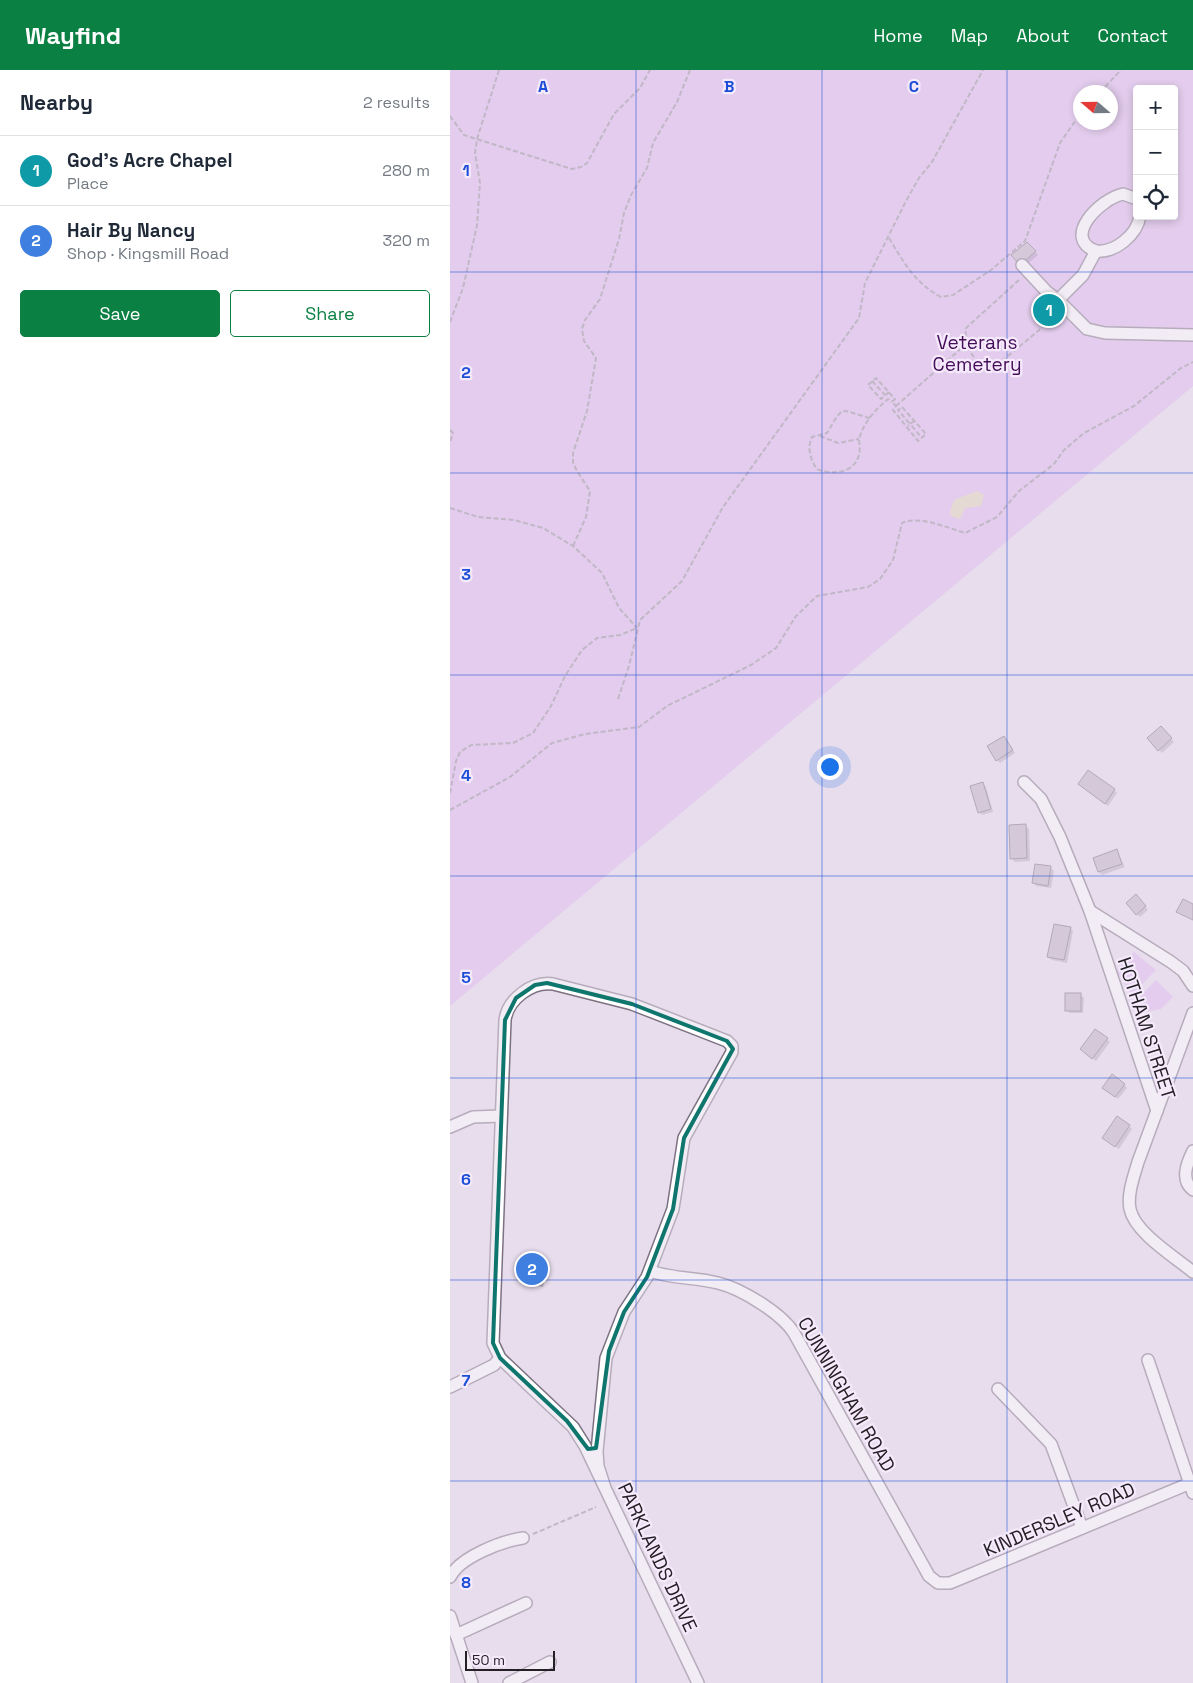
<!DOCTYPE html>
<html lang="en">
<head>
<meta charset="utf-8">
<style>
  body { margin:0; font-family:"Space Grotesk",sans-serif; background:#f6f6f7; color:#1f2937 }
  .controls { position:absolute; right:15px; top:15px; display:grid; overflow:hidden; border-radius:5px; box-shadow:0 2px 8px #0003 }
  .controls button { width:45px; height:45px; display:grid; place-items:center; padding:0; border:0; border-bottom:1px solid #e0e1e3; background:#fff; color:#1f2937; font:25px sans-serif }
  .compass { position:absolute; left:623px; top:15px; width:45px; height:45px; border-radius:50%; background:#fff; box-shadow:0 2px 8px #0003; rotate:290deg }
  .scale { position:absolute; left:15px; bottom:12px; width:90px; box-sizing:border-box; padding-left:5px; border:2px solid #242026; border-top:0; font-size:14px; line-height:18px; white-space:nowrap; color:#242026; -webkit-text-stroke:4px #f5eafb; paint-order:stroke }
  .you { position:absolute; left:379px; top:696px; width:18px; height:18px; margin:-12px; border:4px solid #fff; border-radius:50%; background:#1a73e8; box-shadow:0 0 0 8px #1a73e833 }
  .badge { display:grid; place-items:center; width:32px; height:32px; border-radius:50%; background:#0b8043; color:#fff; font-size:16px; font-weight:700 }
  .pin { position:absolute; translate:-50% -50%; border:2px solid #fff; box-shadow:0 1px 5px #0006 }
  .list { margin:0; padding:0; list-style:none }
  h2 { display:flex; justify-content:space-between; align-items:center; height:65px; margin:0; padding:0 20px; font-size:21px }
  h2 small { font-size:16px; font-weight:400; color:#747a83 }
  .list li { display:grid; grid-template-columns:32px 1fr auto; gap:15px; align-items:center; box-sizing:border-box; height:70px; padding:0 20px; border-top:1px solid #e0e1e3 }
  .list b { display:block; font-size:19px; white-space:nowrap }
  .list p { margin:0; font-size:16px; white-space:nowrap; color:#747a83 }
  .list em { font-size:16px; font-style:normal; color:#747a83 }
  .actions { display:flex; gap:10px; padding:15px 20px }
  .actions a { flex:1; padding:11px 0; border:1px solid #0b8043; border-radius:5px; text-align:center; font-size:18px; color:#0b8043 }
  .actions .main { background:#0b8043; color:#fff }
  .icon { flex:none; width:28px; height:28px; fill:none; stroke:currentColor; stroke-width:2; stroke-linecap:round; stroke-linejoin:round }
  .map { position:relative; flex:none; width:743px; height:1613px; overflow:hidden }
  header { display:flex; align-items:center; gap:30px; box-sizing:border-box; height:70px; padding:0 25px; background:#0b8043; color:#fff }
  header strong { font-size:24px }
  nav { display:flex; gap:28px; margin-inline-start:auto; font-size:18px }
  main { display:flex }
  aside { flex:1; background:#fff }
  .map>svg:first-child { display:block }
  .green { fill:#ddb8ee; fill-rule:evenodd }
  .sand { fill:#e2d8b3 }
  .shadow { fill:#0003 }
  .building { fill:#bfb2c1; stroke:#766a78 }
  .lines { fill:none; stroke-linecap:round; stroke-linejoin:round }
  .minor-casing { stroke:#7c7281; stroke-width:14 }
  .path { stroke:#938b97; stroke-width:2; stroke-dasharray:5 2.5; stroke-linecap:butt }
  .minor { stroke:#fff; stroke-width:11 }
  .marked { fill:none; stroke:#0f766e; stroke-width:4; stroke-linejoin:round }
  .grid { fill:none; stroke:#1d4ed8; stroke-width:1; stroke-opacity:0.55 }
  .labels { text-anchor:middle; stroke-width:4.5; stroke-linejoin:round; paint-order:stroke }
  .park-label { font-size:19px; fill:#450e59; stroke:#f5eafb }
  .street-label { font-size:19px; fill:#242026; stroke:#f5eafb }
  .grid-label { font-size:16px; text-anchor:middle; font-weight:bold; fill:#1d4ed8; stroke:#f5eafb; stroke-width:4.5; stroke-linejoin:round; paint-order:stroke }
</style>
</head>
<body>
<header>
<strong>Wayfind</strong>
<nav><a>Home</a><a>Map</a><a>About</a><a>Contact</a></nav>
</header>
<main>
<aside>
<h2>Nearby<small>2 results</small></h2>
<ul class="list">
<li><span class="badge" style="background:#0f9aa8">1</span><div><b>God's Acre Chapel</b><p>Place</p></div><em>280 m</em></li>
<li><span class="badge" style="background:#3f7fe0">2</span><div><b>Hair By Nancy</b><p>Shop · Kingsmill Road</p></div><em>320 m</em></li>
</ul>
<div class="actions"><a class="main">Save</a><a>Share</a></div>
</aside>
<div class="map">
<svg width="743" height="1613" viewBox="0 0 743 1613">
  <rect width="100%" height="100%" fill="#e8dded"/>
  <g class="green">
    <path d="M 0,0 L 743,0 L 743,316 L 0,936 ZM 687,19 L 724,19 L 724,146 L 687,146 ZM 630,22 L 660,22 L 660,52 L 630,52 Z"/>
    <path d="M 684,882 L 706,900 L 682,925 L 666,900 Z"/>
    <path d="M 706,910 L 723,927 L 711,939 L 690,943 L 683,934 Z"/>
  </g>
  <path class="sand" d="M 527,421 L 534,425 L 531,436 L 515,438 L 510,449 L 501,446 L 500,442 L 504,430 Z"/>
  <g class="shadow">
    <path d="M 577,173 L 588,185 L 574,197 Z"/>
    <path d="M 602,231 L 612,241 L 599,252 L 590,243 Z"/>
    <path d="M 711,657 L 724,672 L 712,683 L 699,668 Z"/>
    <path d="M 556,670 L 565,683 L 550,693 L 547,690 Z"/>
    <path d="M 532,714 L 536,717 L 543,742 L 532,745 L 529,742 Z"/>
    <path d="M 632,717 L 664,720 L 667,723 L 658,736 Z"/>
    <path d="M 576,756 L 579,759 L 580,791 L 565,792 L 561,788 Z"/>
    <path d="M 667,781 L 675,797 L 652,805 L 649,802 Z"/>
    <path d="M 586,795 L 601,798 L 604,801 L 601,818 L 586,816 L 583,812 Z"/>
    <path d="M 689,829 L 698,840 L 690,847 L 687,844 Z"/>
    <path d="M 620,858 L 623,861 L 617,893 L 602,890 L 598,887 Z"/>
    <path d="M 630,924 L 634,928 L 633,943 L 620,943 L 616,940 Z"/>
    <path d="M 657,969 L 660,972 L 646,991 L 635,982 Z"/>
    <path d="M 674,1014 L 677,1018 L 668,1029 L 657,1021 Z"/>
    <path d="M 679,1056 L 682,1059 L 669,1079 L 657,1071 Z"/>
    <path d="M 95,1192 L 98,1195 L 93,1217 L 77,1214 L 70,1204 Z"/>
  </g>
  <g class="building">
    <path d="M 577,172 L 586,181 L 570,195 L 561,185 Z"/>
    <path d="M 602,229 L 609,238 L 595,250 L 588,243 Z"/>
    <path d="M 711,656 L 722,668 L 708,681 L 697,668 Z"/>
    <path d="M 554,666 L 563,680 L 546,691 L 537,676 Z"/>
    <path d="M 638,700 L 665,719 L 655,734 L 628,714 Z"/>
    <path d="M 533,712 L 541,739 L 528,743 L 520,716 Z"/>
    <path d="M 576,754 L 577,788 L 560,789 L 559,755 Z"/>
    <path d="M 667,779 L 672,794 L 648,802 L 643,788 Z"/>
    <path d="M 585,794 L 601,796 L 598,816 L 582,813 Z"/>
    <path d="M 686,824 L 696,836 L 686,845 L 676,833 Z"/>
    <path d="M 733,829 L 743,834 L 743,850 L 726,842 Z"/>
    <path d="M 604,854 L 621,857 L 614,890 L 597,887 Z"/>
    <rect x="615" y="923" width="16" height="18"/>
    <path d="M 645,959 L 658,968 L 642,989 L 630,979 Z"/>
    <path d="M 662,1004 L 675,1014 L 665,1027 L 652,1018 Z"/>
    <path d="M 667,1046 L 680,1055 L 665,1077 L 652,1068 Z"/>
    <path d="M 77,1187 L 96,1191 L 90,1215 L 72,1211 L 73,1206 L 69,1205 L 72,1192 L 76,1192 Z"/>
  </g>
  <g class="lines">
    <g class="minor-casing">
      <g id="minor">
        <path d="M 687,129 L 673,124 C 650,129 611,168 646,181 C 665,183 687,165 690,146"/>
        <path d="M 572,195 L 597,222 L 608,230 L 637,259 L 655,263 L 743,265"/>
        <path d="M 608,230 L 633,205 L 646,181"/>
        <path d="M 574,712 L 591,729 L 610,767 L 640,841 L 707,1041"/>
        <path d="M 640,841 L 721,892 L 733,901 L 743,916"/>
        <path d="M 743,943 L 688,1092 C 684,1106 677,1124 680,1139 C 685,1163 725,1187 743,1202"/>
        <path d="M 0,1057 L 23,1047 L 51,1046"/>
        <path d="M 743,1081 C 737,1093 730,1110 743,1120"/>
        <path d="M 200,1201 C 223,1209 245,1207 268,1213 C 292,1219 331,1243 344,1263 L 479,1506 L 488,1513 L 500,1513 L 743,1412"/>
        <path d="M 698,1290 L 743,1423"/>
        <path d="M 0,1317 L 44,1295 L 50,1288"/>
        <path d="M 548,1319 L 601,1374 L 632,1458"/>
        <path d="M 155,1418 L 135,1376 L 123,1357 L 50,1288 L 43,1273 L 55,950 C 58,929 82,911 103,914 L 182,934 L 277,971 L 282,976 L 282,982 L 234,1068 L 223,1139 L 197,1207 L 174,1242 L 156,1288 L 147,1381 L 148,1396 L 155,1418 L 248,1613"/>
        <path d="M 0,1507 C 10,1487 52,1471 73,1468"/>
        <path d="M 0,1546 L 22,1613"/>
        <path d="M 6,1565 L 76,1533"/>
        <path d="M 59,1613 L 100,1592"/>
      </g>
    </g>
    <g class="path">
      <path d="M 650,22 L 671,0"/>
      <path d="M 0,46 L 14,65 L 122,99 L 131,97 L 137,93 L 164,44 L 190,18 L 200,0"/>
      <path d="M 439,168 C 454,193 465,213 491,227 L 503,225 L 541,200 L 575,171 L 610,73 L 630,44"/>
      <path d="M 569,210 L 516,258 C 513,275 526,300 546,296 L 606,246"/>
      <path d="M 0,252 L 13,218 L 27,155 L 30,113 L 25,83 L 27,69 L 49,0"/>
      <path d="M 422,311 L 435,325"/>
      <path d="M 439,322 L 431,329 L 418,315 L 426,308 L 445,329 L 442,332 L 446,336 L 443,340 L 468,371 L 476,364 L 452,337 L 448,340 L 460,354 L 458,356"/>
      <path d="M 446,336 L 515,275"/>
      <path d="M 420,348 C 388,340 395,333 377,363 L 362,367 C 357,377 360,390 367,399 C 381,405 404,404 409,385 C 411,379 408,372 410,366 C 415,351 426,339 438,329 L 442,332"/>
      <path d="M 464,351 L 460,354 L 472,368"/>
      <path d="M 0,360 L 3,363 L 0,373"/>
      <path d="M 370,366 L 388,373 L 409,369"/>
      <path d="M 0,438 L 28,447 L 64,450 L 93,458 L 123,476 L 152,503 L 169,538 L 187,558"/>
      <path d="M 123,476 L 136,447 L 140,421 L 127,401 L 123,393 L 123,383 L 137,341 L 146,288 L 134,271 L 132,259 L 135,250 L 150,229 L 169,169 L 174,143 L 181,125 L 197,98 L 203,73 L 227,32 L 240,0"/>
      <path d="M 168,629 L 179,596 L 190,550 L 232,511 L 273,437 L 409,248 L 415,213 L 456,131 L 469,108 L 482,92 L 533,0"/>
      <path d="M 0,723 L 6,691 L 10,682 L 21,675 L 63,673 L 83,663 L 101,636 L 115,606 L 132,580 L 147,568 L 170,565 L 187,558"/>
      <path d="M 0,740 L 60,707 L 102,673 L 135,664 L 189,657 L 217,636 L 301,595 L 326,578 L 346,546 L 367,526 L 418,517 L 430,509 L 443,490 L 452,453 C 469,445 498,458 515,463 L 547,447 L 569,421 L 604,394 L 614,380 L 634,363 L 684,336 L 731,298 L 743,292"/>
      <path d="M 83,1464 L 146,1437"/>
    </g>
    <use href="#minor" class="minor"/>
  </g>
  <path d="M0 0H743V1613H0ZM 97,913 L 182,934 L 277,971 L 283,979 L 234,1068 L 223,1139 L 197,1207 L 174,1242 L 159,1281 L 146,1378 L 138,1379 L 117,1351 L 50,1288 L 43,1273 L 55,950 L 66,928 L 85,915 Z" fill="#e8dded" fill-opacity=".55" fill-rule="evenodd"/>
  <path class="marked" d="M 97,913 L 182,934 L 277,971 L 283,979 L 234,1068 L 223,1139 L 197,1207 L 174,1242 L 159,1281 L 146,1378 L 138,1379 L 117,1351 L 50,1288 L 43,1273 L 55,950 L 66,928 L 85,915 Z"/>
  <path class="grid" d="M 186,0 L 186,1613M 372,0 L 372,1613M 557,0 L 557,1613M 0,202 L 743,202M 0,403 L 743,403M 0,605 L 743,605M 0,806 L 743,806M 0,1008 L 743,1008M 0,1210 L 743,1210M 0,1411 L 743,1411"/>
  <g class="labels">
    <g class="park-label">
      <text x="527" y="279">Veterans<tspan x="527" dy="22">Cemetery</tspan></text>
    </g>
    <g class="street-label">
      <text transform="translate(697 958) rotate(72)" y="7">HOTHAM STREET</text>
      <text transform="translate(397 1324) rotate(60)" y="7">CUNNINGHAM ROAD</text>
      <text transform="translate(609 1449) rotate(-23)" y="7">KINDERSLEY ROAD</text>
      <text transform="translate(208 1487) rotate(65)" y="7">PARKLANDS DRIVE</text>
    </g>
  </g>
  <g class="grid-label">
    <text x="93" y="22">A</text>
    <text x="279" y="22">B</text>
    <text x="464" y="22">C</text>
    <text x="16" y="106">1</text>
    <text x="16" y="308">2</text>
    <text x="16" y="510">3</text>
    <text x="16" y="711">4</text>
    <text x="16" y="913">5</text>
    <text x="16" y="1115">6</text>
    <text x="16" y="1316">7</text>
    <text x="16" y="1518">8</text>
  </g>
</svg>
<div class="controls">
<button>+</button>
<button>−</button>
<button><svg class="icon" aria-label="locate" viewBox="0 0 24 24"><circle cx="12" cy="12" r="6"/><path d="M12 2v4M12 18v4M2 12h4M18 12h4"/></svg></button>
</div>
<svg class="compass" viewBox="-18 -18 36 36"><path d="M0-13l5 13h-10z" fill="#e53935"/><path d="M0 13l5-13h-10z" fill="#747a83"/></svg>
<div class="scale">50 m</div>
<div class="you"></div>
<div class="pin badge" style="left:599px;top:240px;background:#0f9aa8">1</div>
<div class="pin badge" style="left:82px;top:1199px;background:#3f7fe0">2</div>
</div>
</main>
</body>
</html>
